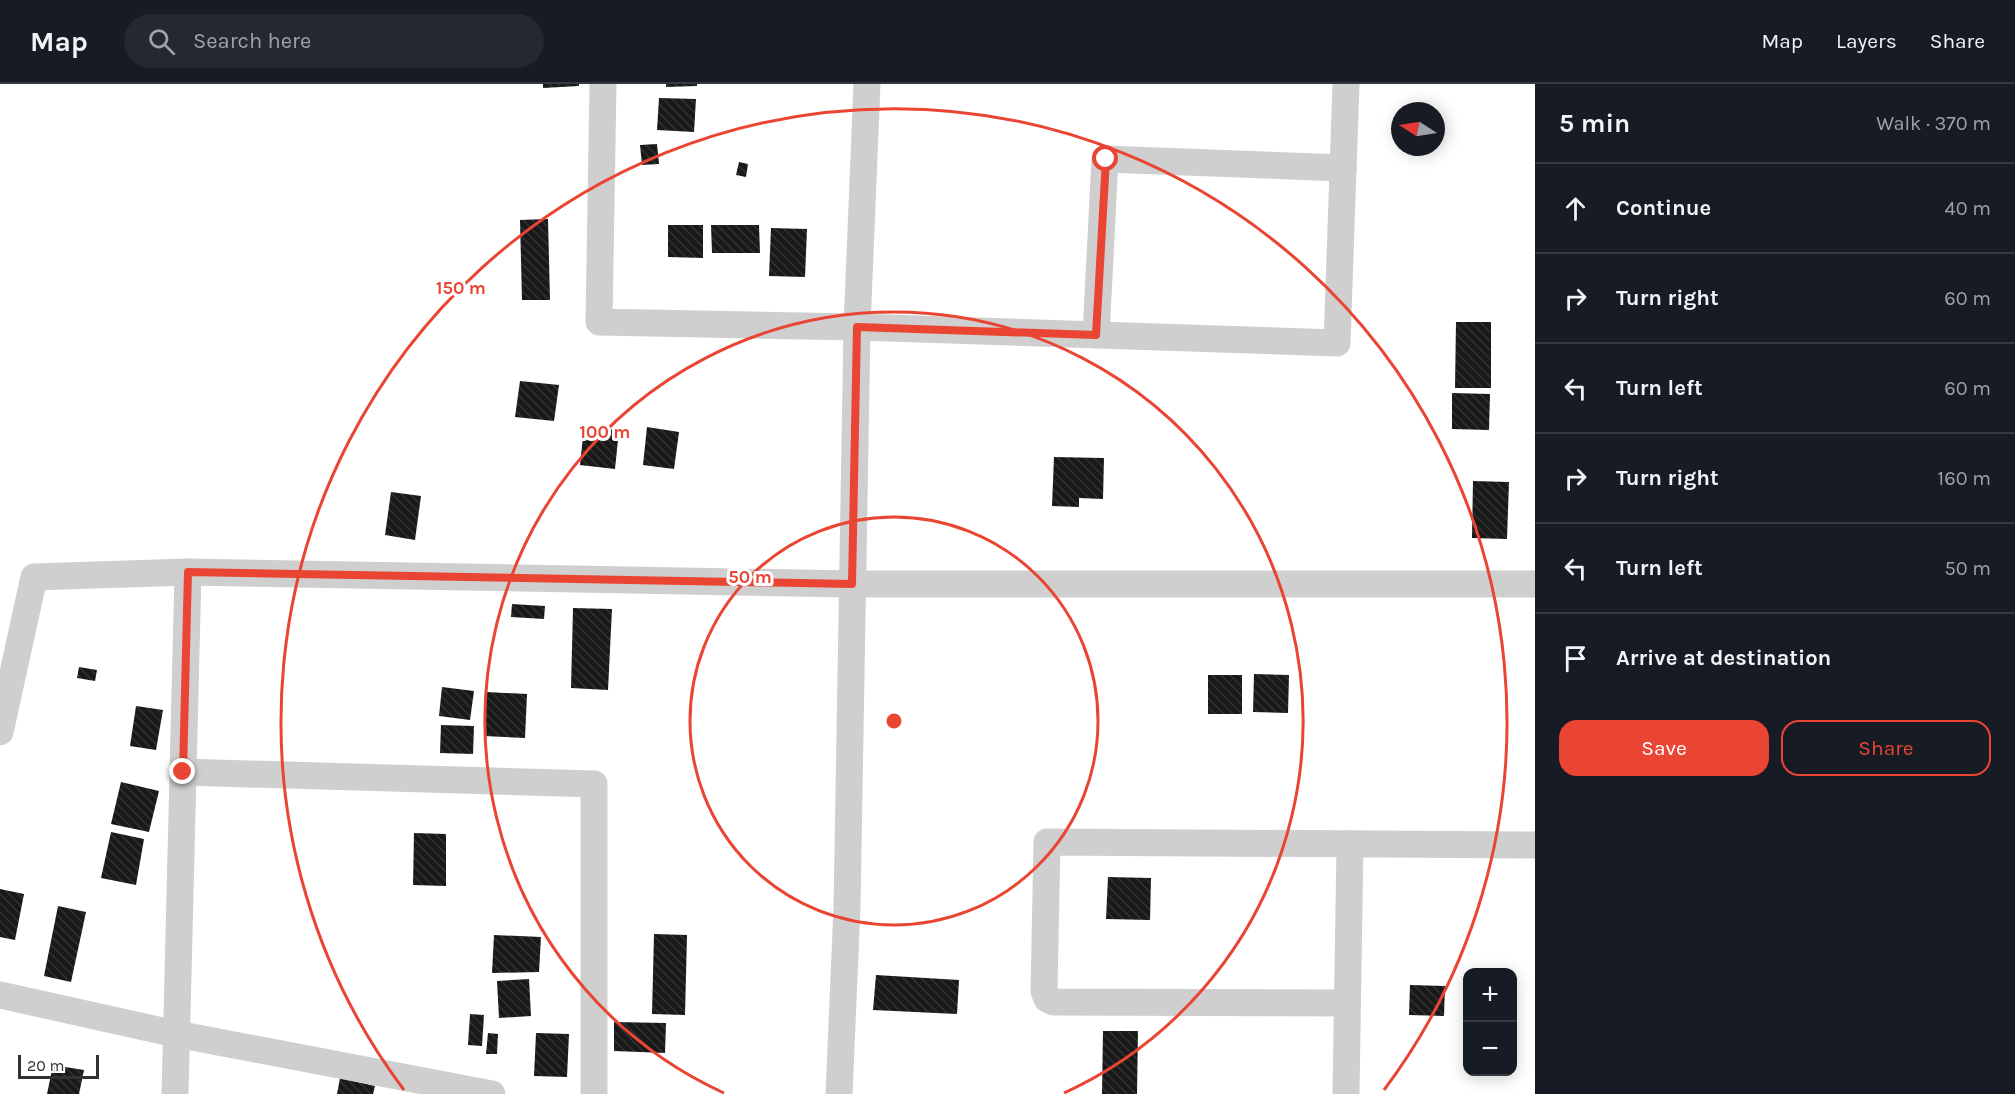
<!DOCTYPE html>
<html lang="en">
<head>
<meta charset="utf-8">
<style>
  body { margin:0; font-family:Karla,sans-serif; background:#242831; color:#f1f3f6 }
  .controls { position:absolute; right:18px; bottom:18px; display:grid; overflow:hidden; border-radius:12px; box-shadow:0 3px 15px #0003 }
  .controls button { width:54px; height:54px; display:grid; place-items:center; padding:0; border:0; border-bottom:2px solid #363941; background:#171b24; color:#f1f3f6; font:30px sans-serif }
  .compass { position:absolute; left:1391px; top:18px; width:54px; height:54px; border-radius:50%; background:#171b24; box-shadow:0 3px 15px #0003; rotate:282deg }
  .scale { position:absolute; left:18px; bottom:15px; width:81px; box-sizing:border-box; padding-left:6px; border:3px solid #323232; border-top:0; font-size:16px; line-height:21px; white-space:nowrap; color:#323232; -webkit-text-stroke:4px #fff; paint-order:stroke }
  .stop { position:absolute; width:18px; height:18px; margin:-14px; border:4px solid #ea4533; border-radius:50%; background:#fff }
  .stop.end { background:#ea4533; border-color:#fff; box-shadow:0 2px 6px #0008 }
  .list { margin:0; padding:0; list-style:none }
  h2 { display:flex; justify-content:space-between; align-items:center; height:78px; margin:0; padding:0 24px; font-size:26px }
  h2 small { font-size:20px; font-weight:400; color:#9ea1a6 }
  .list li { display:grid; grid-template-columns:39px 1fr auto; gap:18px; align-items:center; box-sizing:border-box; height:90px; padding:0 24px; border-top:2px solid #363941 }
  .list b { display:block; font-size:22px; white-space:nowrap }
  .list em { font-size:20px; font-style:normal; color:#9ea1a6 }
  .actions { display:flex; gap:12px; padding:18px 24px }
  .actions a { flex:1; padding:14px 0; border:2px solid #ea4533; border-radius:18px; text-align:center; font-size:21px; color:#ea4533 }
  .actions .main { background:#ea4533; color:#fff }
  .icon { flex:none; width:33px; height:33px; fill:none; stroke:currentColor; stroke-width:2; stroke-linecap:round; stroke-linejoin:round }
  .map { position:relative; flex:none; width:1535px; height:1010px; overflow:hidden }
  header { display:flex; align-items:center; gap:36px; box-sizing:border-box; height:84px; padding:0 30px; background:#171b24; border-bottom:2px solid #363941 }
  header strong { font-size:28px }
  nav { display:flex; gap:33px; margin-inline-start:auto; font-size:21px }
  .search { width:420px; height:54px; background:#242831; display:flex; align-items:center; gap:15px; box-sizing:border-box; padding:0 21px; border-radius:33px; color:#9ea1a6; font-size:22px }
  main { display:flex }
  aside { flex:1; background:#171b24 }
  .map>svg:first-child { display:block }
  .building { fill:url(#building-back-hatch) }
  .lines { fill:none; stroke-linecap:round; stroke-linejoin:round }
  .minor { stroke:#cfcfcf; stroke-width:27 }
  .route { stroke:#ea4533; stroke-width:8 }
  .ring { fill:none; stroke:#ea4533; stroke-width:3 }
  .centre { fill:#ea4533; stroke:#fff; stroke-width:3 }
  .ring-label { font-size:18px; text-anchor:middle; font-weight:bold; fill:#ea4533; stroke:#fff; stroke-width:6; stroke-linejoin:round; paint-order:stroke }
</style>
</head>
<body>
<header>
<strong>Map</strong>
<div class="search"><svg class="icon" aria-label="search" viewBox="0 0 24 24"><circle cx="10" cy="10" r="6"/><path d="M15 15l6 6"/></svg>Search here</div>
<nav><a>Map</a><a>Layers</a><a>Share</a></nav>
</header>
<main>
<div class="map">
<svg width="1535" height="1010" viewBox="0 0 1535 1010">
  <defs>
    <pattern id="building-back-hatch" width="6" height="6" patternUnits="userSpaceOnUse" patternTransform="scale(1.5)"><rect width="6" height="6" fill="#191919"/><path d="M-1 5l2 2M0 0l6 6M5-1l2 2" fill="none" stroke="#323232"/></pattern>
  </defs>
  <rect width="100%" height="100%" fill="#fff"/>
  <g class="building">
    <path d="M 543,0 L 579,0 L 579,2 L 543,4 Z"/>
    <path d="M 666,0 L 697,0 L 697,2 L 666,3 Z"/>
    <path d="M 659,14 L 696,15 L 694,48 L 657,46 Z"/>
    <path d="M 657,60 L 659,80 L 642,81 L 640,61 Z"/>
    <path d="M 739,78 L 748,80 L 746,93 L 736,91 Z"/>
    <path d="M 548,135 L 550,216 L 522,216 L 520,136 Z"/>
    <path d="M 668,141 L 703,141 L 703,174 L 668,173 Z"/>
    <path d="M 711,141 L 759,141 L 760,169 L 712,169 Z"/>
    <path d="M 771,144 L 807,145 L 805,193 L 769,192 Z"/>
    <path d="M 1456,238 L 1491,238 L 1491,304 L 1455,304 Z"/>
    <path d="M 520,297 L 559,301 L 554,337 L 515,333 Z"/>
    <path d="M 1452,309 L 1490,310 L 1489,346 L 1452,345 Z"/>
    <path d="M 584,343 L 619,346 L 615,385 L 580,381 Z"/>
    <path d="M 647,343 L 679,348 L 674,385 L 643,381 Z"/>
    <path d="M 1054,373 L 1104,374 L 1103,415 L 1079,414 L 1079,423 L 1052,422 Z"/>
    <path d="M 1473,397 L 1509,398 L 1507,455 L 1472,454 Z"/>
    <path d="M 391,408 L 421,412 L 415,456 L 385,451 Z"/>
    <path d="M 512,520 L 545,522 L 544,535 L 511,533 Z"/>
    <path d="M 573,524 L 612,525 L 608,606 L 571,604 Z"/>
    <path d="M 79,583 L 97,586 L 95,597 L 77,594 Z"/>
    <path d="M 1254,590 L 1289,591 L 1288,629 L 1253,628 Z"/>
    <rect x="1208" y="591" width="34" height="39"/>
    <path d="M 442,603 L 474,607 L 470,636 L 439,632 Z"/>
    <path d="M 486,608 L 527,610 L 525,654 L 484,652 Z"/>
    <path d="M 136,622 L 163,626 L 156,666 L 130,662 Z"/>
    <path d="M 441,641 L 474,642 L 473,670 L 440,669 Z"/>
    <path d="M 121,698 L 159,707 L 149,748 L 111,740 Z"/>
    <path d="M 111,748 L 144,755 L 136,801 L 101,794 Z"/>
    <path d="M 414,749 L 446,750 L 446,802 L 413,801 Z"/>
    <path d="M 1108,793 L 1151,794 L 1150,836 L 1106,835 Z"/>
    <path d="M 0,805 L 24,810 L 15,856 L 0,853 Z"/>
    <path d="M 58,822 L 86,828 L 71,898 L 44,892 Z"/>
    <path d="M 654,850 L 687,851 L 685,931 L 652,930 Z"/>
    <path d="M 494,851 L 541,853 L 539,888 L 492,889 Z"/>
    <path d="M 876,891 L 959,896 L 957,930 L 873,926 Z"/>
    <path d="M 529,895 L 531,932 L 499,934 L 497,897 Z"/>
    <path d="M 1410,901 L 1445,902 L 1444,932 L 1409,931 Z"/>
    <path d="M 470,930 L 484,931 L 482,962 L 468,961 Z"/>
    <path d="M 614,938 L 666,939 L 665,969 L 614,967 Z"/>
    <path d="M 1103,947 L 1138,947 L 1137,1010 L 1102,1010 Z"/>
    <path d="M 488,949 L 498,950 L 497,970 L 486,970 Z"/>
    <path d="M 536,949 L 569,950 L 567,993 L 534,992 Z"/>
    <path d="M 53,981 L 84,986 L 79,1010 L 47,1010 Z"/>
    <path d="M 340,994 L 375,1002 L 373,1010 L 337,1010 Z"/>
  </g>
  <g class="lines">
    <g class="minor">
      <path d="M 603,0 L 599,238 L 857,243 L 1337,259 L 1346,0"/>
      <path d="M 1096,251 L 1105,75 L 1343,84"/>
      <path d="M 0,648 L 34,493 L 188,488 L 852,500 L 1535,500"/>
      <path d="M 183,688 L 594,700 L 594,1010"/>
      <path d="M 0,911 L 176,950 L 492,1010"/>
      <path d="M 1347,919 L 1053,918 L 1047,915 L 1044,907 L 1047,758 L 1535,761"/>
      <path d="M 175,1010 L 188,488"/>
      <path d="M 839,1010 L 847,824 L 857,243 L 867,0"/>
      <path d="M 1346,1010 L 1350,760"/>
    </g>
  </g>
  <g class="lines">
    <path class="route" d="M 183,688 L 188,488 L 852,500 L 857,243 L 1096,251 L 1106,75"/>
  </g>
  <g class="ring">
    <circle cx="894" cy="637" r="204"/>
    <path d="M724 1009A409 409 0 1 1 1064 1009"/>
    <path d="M404 1006A613 613 0 1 1 1384 1006"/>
  </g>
  <circle cx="894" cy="637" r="9" class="centre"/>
  <g class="ring-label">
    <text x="461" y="210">150 m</text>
    <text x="605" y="354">100 m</text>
    <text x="750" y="499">50 m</text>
  </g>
</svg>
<div class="controls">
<button>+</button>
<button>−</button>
</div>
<svg class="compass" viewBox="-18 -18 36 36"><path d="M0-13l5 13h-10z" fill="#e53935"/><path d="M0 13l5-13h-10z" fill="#9ea1a6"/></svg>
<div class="scale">20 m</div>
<div class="stop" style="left:1106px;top:75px"></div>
<div class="stop end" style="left:183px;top:688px"></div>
</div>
<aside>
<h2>5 min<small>Walk · 370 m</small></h2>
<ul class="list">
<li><svg class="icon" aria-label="ahead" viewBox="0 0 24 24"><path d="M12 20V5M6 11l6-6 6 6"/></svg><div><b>Continue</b></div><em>40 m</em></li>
<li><svg class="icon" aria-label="right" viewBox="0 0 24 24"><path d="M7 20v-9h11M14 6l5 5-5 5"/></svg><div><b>Turn right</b></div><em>60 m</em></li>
<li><svg class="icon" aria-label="left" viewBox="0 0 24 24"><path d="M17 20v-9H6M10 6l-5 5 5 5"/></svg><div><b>Turn left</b></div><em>60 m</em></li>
<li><svg class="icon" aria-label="right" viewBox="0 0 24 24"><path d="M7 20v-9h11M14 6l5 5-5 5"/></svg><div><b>Turn right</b></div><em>160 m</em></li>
<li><svg class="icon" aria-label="left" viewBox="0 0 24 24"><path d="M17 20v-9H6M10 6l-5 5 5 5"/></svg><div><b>Turn left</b></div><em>50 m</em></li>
<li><svg class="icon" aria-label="arrive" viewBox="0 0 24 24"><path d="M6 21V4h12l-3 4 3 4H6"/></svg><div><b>Arrive at destination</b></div></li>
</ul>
<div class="actions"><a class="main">Save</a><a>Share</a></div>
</aside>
</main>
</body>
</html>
